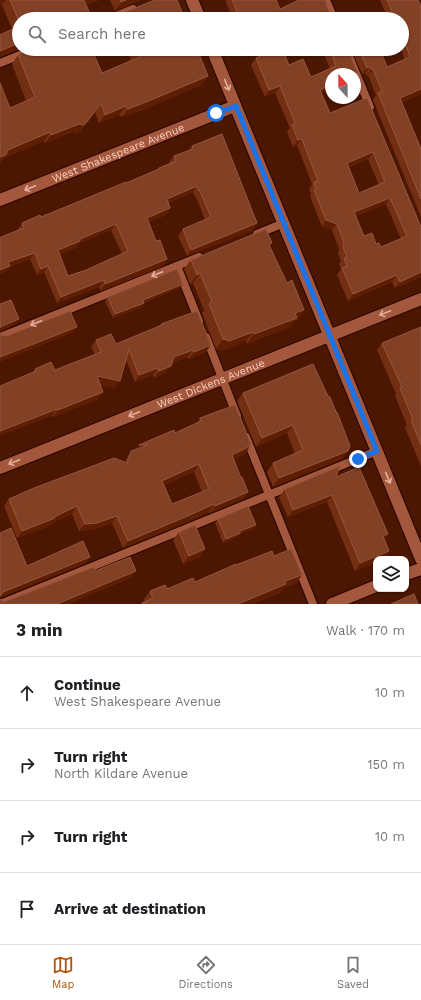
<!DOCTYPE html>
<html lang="en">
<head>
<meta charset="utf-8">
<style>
  body { margin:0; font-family:"Work Sans",sans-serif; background:#f2f2f2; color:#202124 }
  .controls { position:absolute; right:12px; bottom:12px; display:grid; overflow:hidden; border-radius:8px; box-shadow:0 1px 3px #0004 }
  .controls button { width:36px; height:36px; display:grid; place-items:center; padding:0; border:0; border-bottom:1px solid #e0e0e0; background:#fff; color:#202124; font:20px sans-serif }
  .compass { position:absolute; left:325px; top:68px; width:36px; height:36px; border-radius:50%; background:#fff; box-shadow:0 1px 3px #0004; rotate:339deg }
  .stop { position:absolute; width:12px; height:12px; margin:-9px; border:3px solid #1a73e8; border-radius:50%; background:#fff }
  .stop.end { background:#1a73e8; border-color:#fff; box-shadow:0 1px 4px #0008 }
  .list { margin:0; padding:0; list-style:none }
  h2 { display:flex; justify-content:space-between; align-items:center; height:52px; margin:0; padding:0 16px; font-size:17px }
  h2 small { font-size:13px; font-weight:400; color:#757577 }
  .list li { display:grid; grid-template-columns:26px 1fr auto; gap:12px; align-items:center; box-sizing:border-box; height:72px; padding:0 16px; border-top:1px solid #e0e0e0 }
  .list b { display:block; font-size:15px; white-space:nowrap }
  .list p { margin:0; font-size:13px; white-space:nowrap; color:#757577 }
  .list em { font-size:13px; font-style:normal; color:#757577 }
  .icon { flex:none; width:22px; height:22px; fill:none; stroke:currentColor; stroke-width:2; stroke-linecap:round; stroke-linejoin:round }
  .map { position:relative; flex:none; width:421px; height:604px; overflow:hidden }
  .search { position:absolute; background:#fff; box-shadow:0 1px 3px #0004; left:12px; right:12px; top:12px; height:44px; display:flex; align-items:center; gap:10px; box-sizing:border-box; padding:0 14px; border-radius:22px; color:#757577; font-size:15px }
  .sheet { height:340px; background:#fff }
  nav { display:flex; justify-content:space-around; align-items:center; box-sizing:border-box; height:56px; border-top:1px solid #e0e0e0; background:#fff; font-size:11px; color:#757577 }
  nav a { display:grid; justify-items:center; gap:2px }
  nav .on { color:#b45309 }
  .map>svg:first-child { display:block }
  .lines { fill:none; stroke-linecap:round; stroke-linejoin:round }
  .lane-casing { stroke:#280400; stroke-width:10 }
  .street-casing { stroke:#280400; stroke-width:14 }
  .lane { stroke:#a3573c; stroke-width:8 }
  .street { stroke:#a3573c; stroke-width:12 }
  .wall { fill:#742f13; fill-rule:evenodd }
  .shaded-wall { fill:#5e1e04 }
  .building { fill:#824025; stroke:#95563d; fill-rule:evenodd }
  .oneway { stroke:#e4b09e }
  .route { stroke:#1a73e8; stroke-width:5 }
  .labels { text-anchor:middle; stroke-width:3; stroke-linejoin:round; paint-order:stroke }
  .street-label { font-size:11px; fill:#f9cdbe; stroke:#250801 }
</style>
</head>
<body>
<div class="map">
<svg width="421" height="604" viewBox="0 0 421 604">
  <rect width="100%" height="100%" fill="#4b1602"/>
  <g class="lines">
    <g class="lane-casing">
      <g id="lane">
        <path d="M 326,0 L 334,19"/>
        <path d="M 109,19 L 133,9"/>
        <path d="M 346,49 L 370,107"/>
        <path d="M 0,63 L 35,49"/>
        <path d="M 257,234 L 284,223"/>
        <path d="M 177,266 L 199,321"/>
        <path d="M 0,337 L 199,257"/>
        <path d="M 206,337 L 237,416"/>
        <path d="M 246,437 L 313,604"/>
        <path d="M 0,604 L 377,451"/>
      </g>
    </g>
    <g class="street-casing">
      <g id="street">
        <path d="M 192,0 L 200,19"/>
        <path d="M 212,49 L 421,559"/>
        <path id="s1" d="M 0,200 L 235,106"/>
        <path id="s2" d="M 0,468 L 421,299"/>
        <path d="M 406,574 L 421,569"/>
        <path d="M 332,604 L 376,586"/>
      </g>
    </g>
    <use href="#lane" class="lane"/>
    <use href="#street" class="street"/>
  </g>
  <g class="wall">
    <path d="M 0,0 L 100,0 L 19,19 L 19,49 L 20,49 L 0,57 L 12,29 Z"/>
    <path d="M 110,0 L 141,0 L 115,11 Z"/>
    <path d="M 225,0 L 276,0 L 280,9 L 298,1 L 298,0 L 325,0 L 332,19 L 233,19 Z"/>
    <path d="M 380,0 L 418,0 L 421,94 L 402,102 L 421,149 L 421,217 L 373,100 L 376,95 L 368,75 L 367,76 L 365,73 L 362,74 L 351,49 L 380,49 L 387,67 L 405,60 L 401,49 L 402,49 L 402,19 L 388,19 Z"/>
    <path d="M 125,12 L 185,19 L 120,19 Z"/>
    <path d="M 34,49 L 109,49 L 94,55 L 102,73 L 131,60 L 126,49 L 197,49 L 202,85 L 145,109 L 122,117 L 119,115 L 99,123 L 95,112 L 80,132 L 76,134 L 73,132 L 45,143 L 44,141 L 4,158 L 0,163 L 0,83 L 10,108 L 26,101 L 12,64 L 18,55 Z"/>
    <path d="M 258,49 L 282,49 L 289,65 L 311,77 L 330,69 L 322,49 L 348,49 L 357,72 L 355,75 L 355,74 L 331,74 L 331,89 L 321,93 L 330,113 L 367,98 L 421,227 L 421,277 L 395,288 L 392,282 L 348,301 L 337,275 L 341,269 L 339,264 L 341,261 L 338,254 L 339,249 L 332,230 L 322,227 L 310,196 L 311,194 L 309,189 L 312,184 L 297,145 L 293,147 L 287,132 L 290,128 L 275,93 L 265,97 L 251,65 L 256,58 L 261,56 ZM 368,159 L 379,185 L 359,193 L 349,167 ZM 386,204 L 401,239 L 381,247 L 364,236 L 355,216 Z"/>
    <path d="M 192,146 L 253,230 L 187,256 L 178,236 L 183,229 L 205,220 L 196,197 L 195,197 L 193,192 L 168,203 L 170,208 L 166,215 L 148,222 L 156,241 L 167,259 L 163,266 L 101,291 L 99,287 L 57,303 L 44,272 L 37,275 L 30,259 L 9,267 L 5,272 L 0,274 L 0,238 L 1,237 L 18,230 L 18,229 L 22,223 L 41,217 L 158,170 L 159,168 L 170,164 L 169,162 L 174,156 L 189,150 ZM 111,230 L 122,254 L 86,270 L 68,276 L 60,254 L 76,248 L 78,244 Z"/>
    <path d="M 270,246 L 287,283 L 304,310 L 297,320 L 295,320 L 290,327 L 247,344 L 246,341 L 222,351 L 216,349 L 202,313 L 204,310 L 193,283 L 190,284 L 184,269 L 191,260 Z"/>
    <path d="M 180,288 L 144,303 L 142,307 L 113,318 L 105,301 L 108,297 Z"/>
    <path d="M 161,324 L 206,352 L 189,359 L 188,357 L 172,363 L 166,373 L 154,378 L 153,375 L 135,382 L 126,360 L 115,388 L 100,385 L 98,399 L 53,417 L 32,373 L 35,369 L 55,370 L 95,354 L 91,347 L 96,340 L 116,344 L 159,326 Z"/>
    <path d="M 421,327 L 421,467 L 419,461 L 405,428 L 407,425 L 395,396 L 396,394 L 377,350 L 382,343 Z"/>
    <path d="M 313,364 L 342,459 L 273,487 L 267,472 L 273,463 L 295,454 L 287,433 L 256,447 L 237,401 L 243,393 Z"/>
    <path d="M 200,418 L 251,444 L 250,446 L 245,454 L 233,459 L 241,478 L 248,492 L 243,499 L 210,513 L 209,512 L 185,523 L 123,548 L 112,523 L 91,530 L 79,531 L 72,514 L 52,523 L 50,526 L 17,538 L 4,506 L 9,499 L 125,463 L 126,459 L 131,451 L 135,450 L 139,445 L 175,433 L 197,423 ZM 194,472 L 202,492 L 172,504 L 164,485 Z"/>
    <path d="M 336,477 L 389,551 L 384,559 L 376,559 L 376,562 L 355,571 L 327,502 L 288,517 L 279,497 L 285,489 Z"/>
    <path d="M 218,519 L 253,529 L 240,534 L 237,537 L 223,543 L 215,523 Z"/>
    <path d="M 179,532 L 205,549 L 200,557 L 183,564 L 173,540 Z"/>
    <path d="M 274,556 L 302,575 L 296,583 L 283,588 L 280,593 L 252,604 L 141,604 L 142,603 L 145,602 L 144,599 L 150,591 L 167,589 L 195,582 L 236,565 Z"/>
  </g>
  <g class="shaded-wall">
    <path d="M 0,0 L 6,0 L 2,5 L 0,6 Z"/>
    <path d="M 83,0 L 100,0 L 78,8 Z"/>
    <path d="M 126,0 L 141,0 L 115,11 L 121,2 Z"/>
    <path d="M 312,15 L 310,19 L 303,19 Z"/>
    <path d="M 19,43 L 19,49 L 20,49 L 0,57 L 0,51 Z"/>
    <path d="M 95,49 L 109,49 L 86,59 L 92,50 Z"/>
    <path d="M 370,66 L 365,73 L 362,74 L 367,68 Z"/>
    <path d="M 371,69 L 373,69 L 368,75 L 367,76 Z"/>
    <path d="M 208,76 L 202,85 L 145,109 L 122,117 L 128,109 Z"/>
    <path d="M 331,84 L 331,89 L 315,96 L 320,90 Z"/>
    <path d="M 280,86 L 275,93 L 265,97 L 269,90 Z"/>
    <path d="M 421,89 L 421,94 L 396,104 L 400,98 Z"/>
    <path d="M 126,106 L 119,115 L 99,123 L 105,115 Z"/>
    <path d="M 86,123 L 80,132 L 76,134 L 73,132 L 45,143 L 51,135 L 79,124 Z"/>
    <path d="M 50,132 L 44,141 L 4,158 L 0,163 L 0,157 L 8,150 Z"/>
    <path d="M 302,139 L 297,145 L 293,147 L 298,140 Z"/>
    <path d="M 373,152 L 368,159 L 342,169 L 347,163 Z"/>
    <path d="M 197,186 L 193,192 L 162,205 L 167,199 Z"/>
    <path d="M 390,198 L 386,204 L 349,218 L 354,212 Z"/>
    <path d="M 170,208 L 166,215 L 142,224 L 147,218 Z"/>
    <path d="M 326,220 L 337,224 L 332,230 L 322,227 Z"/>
    <path d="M 257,223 L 253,230 L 187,256 L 191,250 Z"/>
    <path d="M 116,224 L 111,230 L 78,244 L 76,248 L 54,257 L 58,250 L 80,239 Z"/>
    <path d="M 35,253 L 30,259 L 9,267 L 5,272 L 0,274 L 0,270 L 8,262 Z"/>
    <path d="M 167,259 L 163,266 L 101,291 L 105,284 Z"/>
    <path d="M 48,266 L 44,272 L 37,275 L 41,269 Z"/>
    <path d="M 421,272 L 421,277 L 395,288 L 400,282 Z"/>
    <path d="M 200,273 L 193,283 L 190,284 L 197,275 Z"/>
    <path d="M 397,275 L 392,282 L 348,301 L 353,294 Z"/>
    <path d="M 104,280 L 99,287 L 57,303 L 61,297 Z"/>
    <path d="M 183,284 L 180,288 L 144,303 L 142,307 L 113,318 L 115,314 L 143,300 Z"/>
    <path d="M 304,310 L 297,320 L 295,320 L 290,327 L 247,344 L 254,334 L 295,313 Z"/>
    <path d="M 19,319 L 14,325 L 0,332 L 0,327 Z"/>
    <path d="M 77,327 L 72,333 L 0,362 L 0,357 Z"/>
    <path d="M 253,332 L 246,341 L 222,351 L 216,349 L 223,339 Z"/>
    <path d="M 211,345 L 206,352 L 189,359 L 194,352 Z"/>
    <path d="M 193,350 L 188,357 L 169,364 L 174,357 Z"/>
    <path d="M 171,366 L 166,373 L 154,378 L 159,371 Z"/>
    <path d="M 158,368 L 153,375 L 135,382 L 139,375 Z"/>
    <path d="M 97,376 L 120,381 L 115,388 L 92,383 Z"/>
    <path d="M 103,392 L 98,399 L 53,417 L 58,410 Z"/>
    <path d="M 57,409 L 52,416 L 0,436 L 0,431 Z"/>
    <path d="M 293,425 L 287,433 L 256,447 L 262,438 Z"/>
    <path d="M 251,444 L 249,447 L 250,446 L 245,454 L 227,462 L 232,455 Z"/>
    <path d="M 139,445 L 148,445 L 133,452 Z"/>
    <path d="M 348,451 L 342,459 L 273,487 L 279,478 Z"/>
    <path d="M 199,464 L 194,472 L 157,488 L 162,481 Z"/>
    <path d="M 248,492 L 243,499 L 210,513 L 215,506 Z"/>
    <path d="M 332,495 L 327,502 L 288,517 L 293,510 Z"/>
    <path d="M 214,504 L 209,512 L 185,523 L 123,548 L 128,541 Z"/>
    <path d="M 77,506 L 72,514 L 52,523 L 50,526 L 17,538 L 22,531 Z"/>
    <path d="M 117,516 L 112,523 L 91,530 L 79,531 L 85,524 Z"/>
    <path d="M 256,525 L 253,529 L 240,534 L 237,537 L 223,543 L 226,539 L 240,531 Z"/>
    <path d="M 388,534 L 383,541 L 383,536 Z"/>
    <path d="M 205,549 L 200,557 L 183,564 L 189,556 Z"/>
    <path d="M 389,551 L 384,559 L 376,559 L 376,562 L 355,571 L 360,563 Z"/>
    <path d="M 90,557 L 85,564 L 0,598 L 0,596 L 3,592 Z"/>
    <path d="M 136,571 L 131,578 L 69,604 L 57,604 Z"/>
    <path d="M 302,575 L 296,583 L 283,588 L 280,593 L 252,604 L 238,604 L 285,581 Z"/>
  </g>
  <g class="building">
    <path d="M 10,0 L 84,0 L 92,19 L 19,19 L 19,21 Z"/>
    <path d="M 120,0 L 126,0 L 121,2 Z"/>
    <path d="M 155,0 L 177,0 L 185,19 L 120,19 L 127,16 L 125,12 Z"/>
    <path d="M 232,0 L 276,0 L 280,9 L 299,0 L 325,0 L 332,19 L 314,19 L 312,15 L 303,19 L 249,19 L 248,17 L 243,19 L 240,19 Z"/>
    <path d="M 387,0 L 418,0 L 421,6 L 421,89 L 400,98 L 421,149 L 421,199 L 378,93 L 382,91 L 373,69 L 371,69 L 370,66 L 367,68 L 359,49 L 380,49 L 387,67 L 410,57 L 402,34 L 402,19 L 395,19 Z"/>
    <path d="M 365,13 L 368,19 L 350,19 Z"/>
    <path d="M 19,26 L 19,43 L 0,51 L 0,35 Z"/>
    <path d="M 34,49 L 95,49 L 92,50 L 102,73 L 140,57 L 136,49 L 197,49 L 208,76 L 151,100 L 128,109 L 126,106 L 105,115 L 101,103 L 86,123 L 83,125 L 79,124 L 51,135 L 50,132 L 8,150 L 6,155 L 0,157 L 0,83 L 10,108 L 35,97 L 18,55 Z"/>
    <path d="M 265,49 L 282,49 L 289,65 L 303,59 L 311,77 L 336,66 L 330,49 L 348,49 L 357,72 L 353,74 L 331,74 L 331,84 L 320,90 L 330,113 L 367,98 L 421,227 L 421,272 L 400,282 L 397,275 L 353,294 L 342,268 L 347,266 L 344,258 L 347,257 L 343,247 L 344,243 L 337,224 L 326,220 L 314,190 L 316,189 L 314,182 L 318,181 L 302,139 L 298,140 L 292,125 L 295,123 L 280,86 L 269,90 L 256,58 L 267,53 ZM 373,152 L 385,182 L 359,193 L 347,163 ZM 390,198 L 407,236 L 381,247 L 379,243 L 376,244 L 372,233 L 364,236 L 354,212 Z"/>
    <path d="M 222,134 L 257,223 L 191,250 L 183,229 L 211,217 L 200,191 L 199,191 L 197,186 L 167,199 L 170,208 L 147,218 L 156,241 L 160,240 L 167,259 L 105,284 L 104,280 L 61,297 L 48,266 L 41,269 L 35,253 L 8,262 L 10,266 L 0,270 L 0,239 L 1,238 L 1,237 L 24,228 L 22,223 L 40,215 L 41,217 L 126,182 L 126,183 L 159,169 L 159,168 L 176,161 L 174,156 L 193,149 L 192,146 ZM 116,224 L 128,251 L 86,270 L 68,276 L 58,250 L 80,241 L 80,239 Z"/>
    <path d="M 266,229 L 272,243 L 269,245 L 287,283 L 292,280 L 304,310 L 295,313 L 297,318 L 254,334 L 253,332 L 229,341 L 223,339 L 209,304 L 212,302 L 200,273 L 197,275 L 191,260 Z"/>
    <path d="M 177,269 L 183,284 L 143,300 L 144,303 L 115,314 L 108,297 Z"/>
    <path d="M 11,300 L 19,319 L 0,327 L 0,328 L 0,304 Z"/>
    <path d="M 70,311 L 77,327 L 0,357 L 0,333 L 1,335 L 7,336 Z"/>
    <path d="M 197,311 L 211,345 L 194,352 L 193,350 L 174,357 L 171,366 L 159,371 L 158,368 L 139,375 L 129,349 L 120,381 L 97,376 L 103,392 L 58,410 L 57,409 L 0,431 L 0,386 L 36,371 L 35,369 L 51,362 L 55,370 L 101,352 L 96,340 L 111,334 L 116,344 L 162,325 L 161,324 Z"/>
    <path d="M 421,327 L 421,445 L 411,420 L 413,419 L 400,388 L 402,387 L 382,343 Z"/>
    <path d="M 313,364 L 328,396 L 330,397 L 336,412 L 337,412 L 350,446 L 348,451 L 279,478 L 273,463 L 303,450 L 293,425 L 262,438 L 243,393 Z"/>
    <path d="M 235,405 L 251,444 L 249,445 L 250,446 L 232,455 L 241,478 L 242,477 L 248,492 L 215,506 L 214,504 L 190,515 L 128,541 L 117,516 L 97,523 L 85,524 L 77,506 L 54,517 L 55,518 L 22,531 L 9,499 L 34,488 L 114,458 L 127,463 L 131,451 L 148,445 L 139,445 L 174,430 L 175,433 L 201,421 L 200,418 ZM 199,464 L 209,489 L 172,504 L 162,481 Z"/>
    <path d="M 340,466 L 336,477 L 359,467 L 388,534 L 383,536 L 389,551 L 360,563 L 332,495 L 293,510 L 285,489 Z"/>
    <path d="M 248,506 L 256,525 L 240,531 L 240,533 L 226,539 L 218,519 Z"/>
    <path d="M 195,525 L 205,549 L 189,556 L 179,532 Z"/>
    <path d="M 11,528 L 27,566 L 83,541 L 90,557 L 3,592 L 0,596 L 0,533 Z"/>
    <path d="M 291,549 L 302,575 L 285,581 L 286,584 L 238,604 L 143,604 L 142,603 L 153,598 L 150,591 L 165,585 L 167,589 L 193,578 L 195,582 L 236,564 L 236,565 L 272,551 L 274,556 Z"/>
    <path d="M 130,557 L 136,571 L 57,604 L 0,604 L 0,599 L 4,602 L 94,567 L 95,571 Z"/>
    <path d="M 414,594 L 418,604 L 391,604 Z"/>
  </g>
  <defs><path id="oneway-shaft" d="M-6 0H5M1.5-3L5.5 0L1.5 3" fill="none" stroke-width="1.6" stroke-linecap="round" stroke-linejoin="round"/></defs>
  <g class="oneway">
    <use href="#oneway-shaft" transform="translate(227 85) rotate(68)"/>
    <use href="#oneway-shaft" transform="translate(30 188) rotate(158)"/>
    <use href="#oneway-shaft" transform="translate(157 274) rotate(158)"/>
    <use href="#oneway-shaft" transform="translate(385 313) rotate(158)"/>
    <use href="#oneway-shaft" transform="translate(36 323) rotate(158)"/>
    <use href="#oneway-shaft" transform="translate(134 414) rotate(158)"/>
    <use href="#oneway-shaft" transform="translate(14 462) rotate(158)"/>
    <use href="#oneway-shaft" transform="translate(388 478) rotate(68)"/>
  </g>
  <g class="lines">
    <path class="route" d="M 216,113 L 236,106 L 377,451 L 358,459"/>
  </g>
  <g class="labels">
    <g class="street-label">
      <text dy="4" stroke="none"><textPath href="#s1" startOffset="127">West Shakespeare Avenue</textPath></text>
      <text dy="4" stroke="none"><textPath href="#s2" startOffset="227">West Dickens Avenue</textPath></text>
    </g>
  </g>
</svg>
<div class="controls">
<button><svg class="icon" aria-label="layers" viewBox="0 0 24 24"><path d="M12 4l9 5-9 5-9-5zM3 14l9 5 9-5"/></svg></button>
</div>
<svg class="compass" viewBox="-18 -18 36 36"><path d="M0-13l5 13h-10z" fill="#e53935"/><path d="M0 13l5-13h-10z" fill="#757577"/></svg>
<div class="stop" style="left:216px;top:113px"></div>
<div class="stop end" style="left:358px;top:459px"></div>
<div class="search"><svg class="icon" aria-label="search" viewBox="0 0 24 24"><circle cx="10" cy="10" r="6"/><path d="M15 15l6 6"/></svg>Search here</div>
</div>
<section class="sheet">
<h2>3 min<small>Walk · 170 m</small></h2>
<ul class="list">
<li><svg class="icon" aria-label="ahead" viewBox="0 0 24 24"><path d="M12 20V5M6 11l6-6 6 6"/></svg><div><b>Continue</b><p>West Shakespeare Avenue</p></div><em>10 m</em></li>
<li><svg class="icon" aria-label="right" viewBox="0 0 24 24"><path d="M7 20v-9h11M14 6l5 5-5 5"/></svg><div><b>Turn right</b><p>North Kildare Avenue</p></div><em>150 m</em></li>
<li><svg class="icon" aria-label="right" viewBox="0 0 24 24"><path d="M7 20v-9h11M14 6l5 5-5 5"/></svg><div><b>Turn right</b></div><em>10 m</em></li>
<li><svg class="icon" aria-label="arrive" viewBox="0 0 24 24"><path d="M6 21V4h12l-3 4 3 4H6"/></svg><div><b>Arrive at destination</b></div></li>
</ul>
</section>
<nav>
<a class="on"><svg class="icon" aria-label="map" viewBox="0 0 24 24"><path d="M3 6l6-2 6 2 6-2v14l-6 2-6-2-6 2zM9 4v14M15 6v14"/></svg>Map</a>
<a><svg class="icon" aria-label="directions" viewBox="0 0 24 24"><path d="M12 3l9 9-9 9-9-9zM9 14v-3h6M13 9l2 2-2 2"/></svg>Directions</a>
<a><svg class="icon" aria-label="saved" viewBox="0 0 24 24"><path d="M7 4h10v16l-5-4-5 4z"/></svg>Saved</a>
</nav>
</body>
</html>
